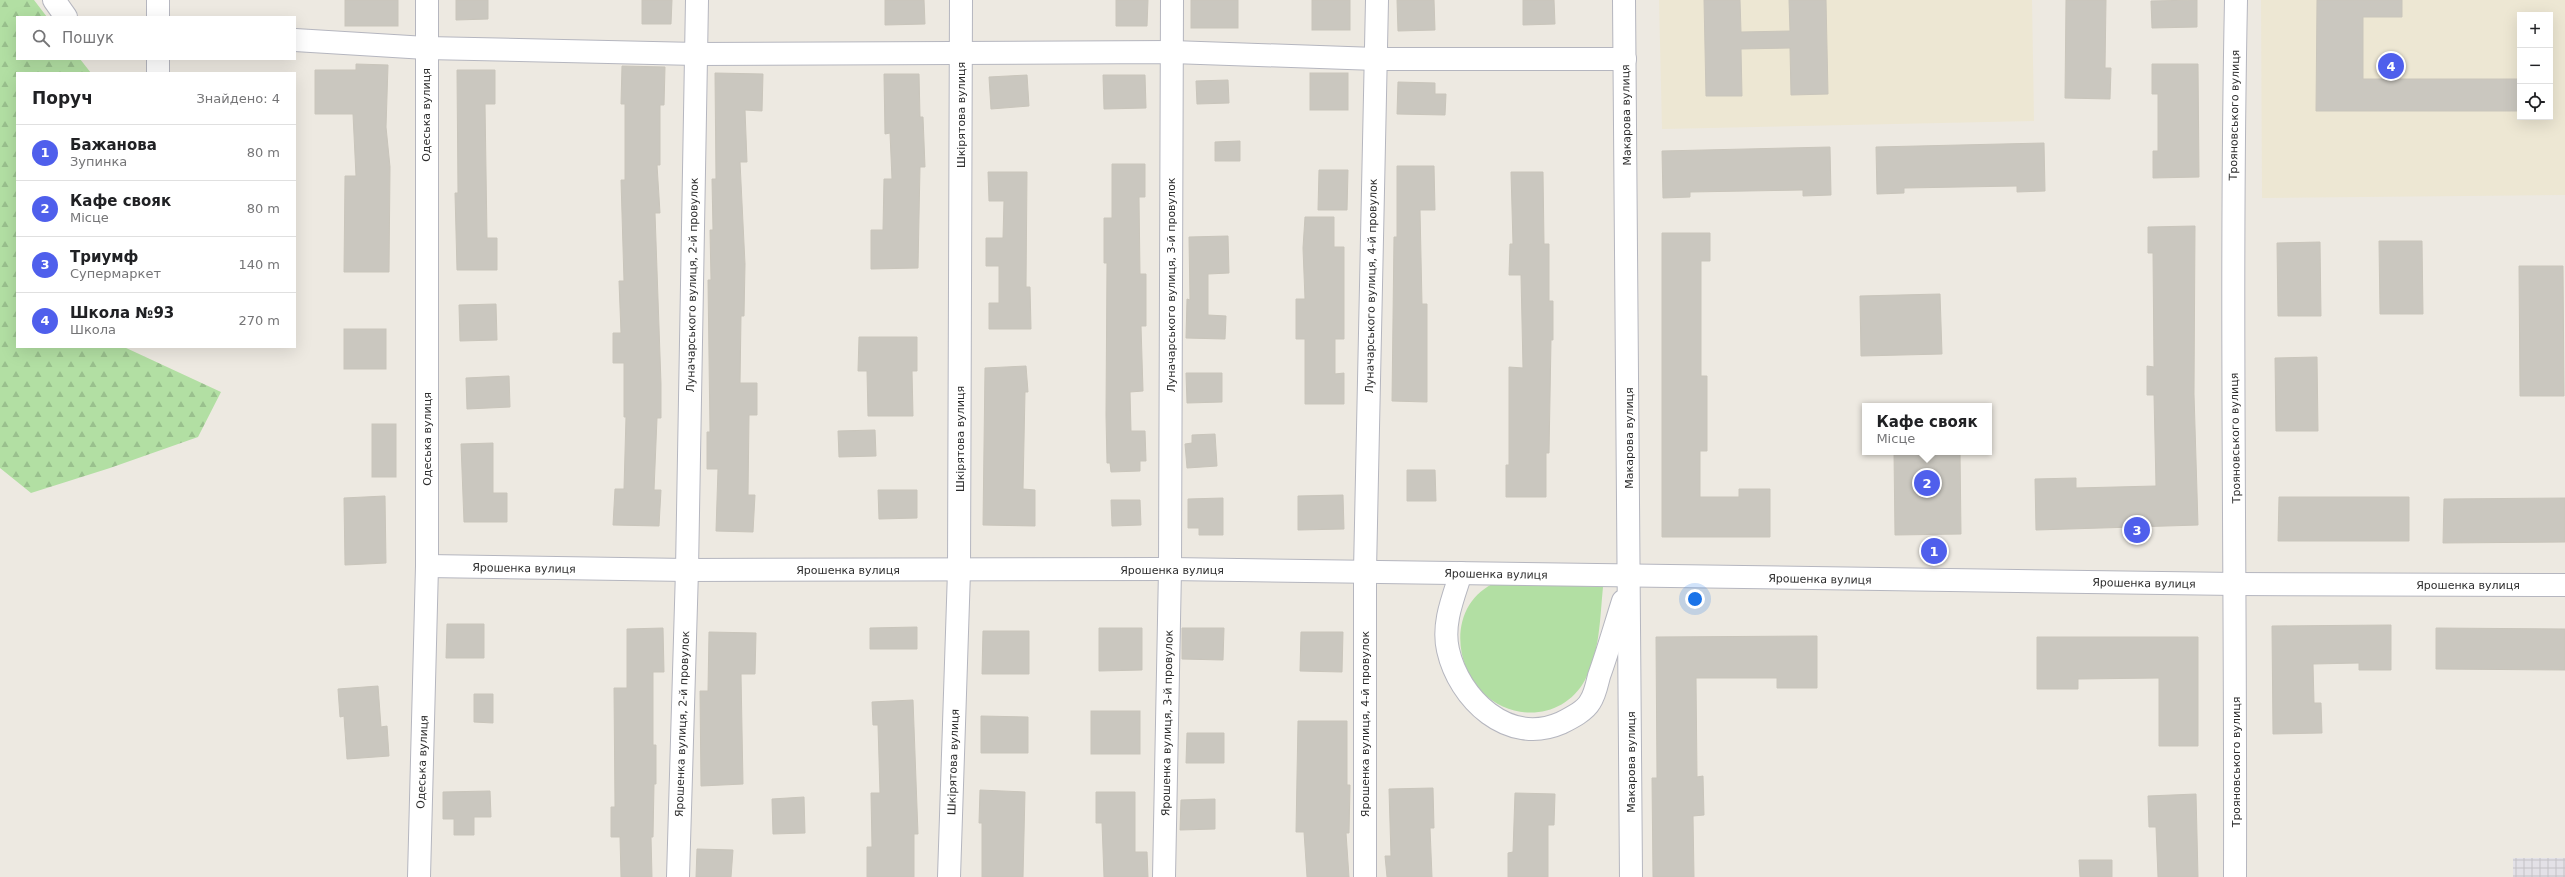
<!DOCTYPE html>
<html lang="uk">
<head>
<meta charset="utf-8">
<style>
  body { margin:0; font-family:"DejaVu Sans",sans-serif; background:#f2f2f2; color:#202124 }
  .controls { position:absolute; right:12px; top:12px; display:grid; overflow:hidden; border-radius:0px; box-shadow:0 4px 16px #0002 }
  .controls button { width:36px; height:36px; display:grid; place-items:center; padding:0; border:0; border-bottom:1px solid #e0e0e0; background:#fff; color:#202124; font:20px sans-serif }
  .you { position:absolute; left:1695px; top:599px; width:14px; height:14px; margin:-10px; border:3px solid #fff; border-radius:50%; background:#1a73e8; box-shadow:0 0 0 6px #1a73e833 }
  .badge { display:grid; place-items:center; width:26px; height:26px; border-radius:50%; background:#4f5fec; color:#fff; font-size:13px; font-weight:700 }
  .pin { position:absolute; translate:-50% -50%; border:2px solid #fff; box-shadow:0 1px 4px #0006 }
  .popup { position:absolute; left:1862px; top:403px; width:130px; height:52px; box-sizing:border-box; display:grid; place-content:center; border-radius:0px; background:#fff; filter:drop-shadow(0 1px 3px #0005); font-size:13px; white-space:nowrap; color:#757577 }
  .popup b { font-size:15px; color:#202124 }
  .popup::after { content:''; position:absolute; left:50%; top:100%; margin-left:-8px; border:8px solid transparent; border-top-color:#fff }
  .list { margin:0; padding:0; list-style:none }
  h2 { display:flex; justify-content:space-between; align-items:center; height:52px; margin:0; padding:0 16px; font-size:17px }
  h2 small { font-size:13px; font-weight:400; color:#757577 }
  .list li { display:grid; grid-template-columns:26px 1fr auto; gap:12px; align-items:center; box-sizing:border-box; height:56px; padding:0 16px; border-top:1px solid #e0e0e0 }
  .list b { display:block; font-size:15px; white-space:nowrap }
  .list p { margin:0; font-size:13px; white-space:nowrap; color:#757577 }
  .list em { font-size:13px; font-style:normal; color:#757577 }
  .icon { flex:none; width:22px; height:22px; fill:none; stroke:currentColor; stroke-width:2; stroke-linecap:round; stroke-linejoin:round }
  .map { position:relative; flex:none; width:2565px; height:877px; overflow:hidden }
  .search { position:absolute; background:#fff; box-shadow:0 4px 16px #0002; left:16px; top:16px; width:280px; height:44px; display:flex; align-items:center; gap:10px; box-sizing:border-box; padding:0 14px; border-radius:0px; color:#757577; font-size:15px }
  .panel { position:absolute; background:#fff; box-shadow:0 4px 16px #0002; left:16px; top:72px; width:280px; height:276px; border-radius:0px }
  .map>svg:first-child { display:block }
  .industrial { fill:url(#industrial-grid) }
  .education { fill:#ede7d3; fill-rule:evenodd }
  .grass { fill:#b2dfa3 }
  .forest { fill:url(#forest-firs) }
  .building { fill:#cac7bf; stroke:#c9c5bb }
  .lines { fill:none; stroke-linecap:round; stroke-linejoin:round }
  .minor-casing { stroke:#b5b6bf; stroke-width:24 }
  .minor { stroke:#fff; stroke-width:22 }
  .labels { text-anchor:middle; stroke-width:3; stroke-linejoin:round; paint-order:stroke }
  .street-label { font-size:11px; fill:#2d2d2d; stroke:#fff }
</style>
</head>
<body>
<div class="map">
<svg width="2565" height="877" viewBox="0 0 2565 877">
  <defs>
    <pattern id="industrial-grid" width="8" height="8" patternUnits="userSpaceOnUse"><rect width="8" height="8" fill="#e3e1e7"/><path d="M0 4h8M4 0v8" fill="none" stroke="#c3c1c6"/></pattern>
    <pattern id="forest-firs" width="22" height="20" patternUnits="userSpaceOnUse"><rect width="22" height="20" fill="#b2dfa3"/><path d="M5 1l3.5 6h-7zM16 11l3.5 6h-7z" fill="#99c08d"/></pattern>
  </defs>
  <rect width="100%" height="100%" fill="#ede9e1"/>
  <rect class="industrial" x="2513" y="858" width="52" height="19"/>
  <g class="education">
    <path d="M 1659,0 L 2032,0 L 2034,121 L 1662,129 Z"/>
    <path d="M 2261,0 L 2565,0 L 2565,195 L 2262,198 ZM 2520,15 L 2550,15 L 2550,117 L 2520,117 Z"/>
  </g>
  <path class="grass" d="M 1497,582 L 1603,587 C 1600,617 1600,653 1585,680 C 1564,719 1513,723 1482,692 C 1450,659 1452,600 1497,582 Z"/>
  <path class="forest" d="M 0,0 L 34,0 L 47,17 L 17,17 L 17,59 L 80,59 L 91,73 L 17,73 L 17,347 L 124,347 L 221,392 L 198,437 L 110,468 L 31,493 L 0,468 Z"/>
  <g class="building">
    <rect x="345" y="0" width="53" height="26"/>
    <path d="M 456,0 L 488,0 L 488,19 L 456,20 Z"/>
    <path d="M 642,0 L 672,0 L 671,24 L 642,24 Z"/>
    <path d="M 885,0 L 924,0 L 925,24 L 885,25 Z"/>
    <path d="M 1116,0 L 1148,0 L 1147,26 L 1116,26 Z"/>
    <rect x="1191" y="0" width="47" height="28"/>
    <rect x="1312" y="0" width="38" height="30"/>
    <path d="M 1397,0 L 1434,0 L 1435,30 L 1398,31 Z"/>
    <path d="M 1523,0 L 1554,0 L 1555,24 L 1523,25 Z"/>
    <path d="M 1704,0 L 1740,0 L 1741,32 L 1790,31 L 1789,0 L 1826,0 L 1828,94 L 1791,95 L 1790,48 L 1741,49 L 1742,96 L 1706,96 Z"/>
    <path d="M 2066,0 L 2106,0 L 2105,68 L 2111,68 L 2110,99 L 2065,98 Z"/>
    <path d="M 2197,0 L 2197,27 L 2152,28 L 2151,1 Z"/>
    <path d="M 2317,0 L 2402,0 L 2402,17 L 2363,17 L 2363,79 L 2520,79 L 2520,111 L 2316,111 Z"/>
    <path d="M 356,64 L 388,65 L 386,127 L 390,167 L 389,272 L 344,272 L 345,176 L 356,176 L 353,114 L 315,114 L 315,70 L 356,70 Z"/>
    <path d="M 2152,64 L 2198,64 L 2199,177 L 2153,178 L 2153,151 L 2158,151 L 2158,94 L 2152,94 Z"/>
    <path d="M 622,66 L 665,67 L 664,105 L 660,105 L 660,165 L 657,165 L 660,213 L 655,213 L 661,384 L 661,418 L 657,418 L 654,490 L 661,490 L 659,526 L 613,525 L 615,489 L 624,489 L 626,417 L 624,417 L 624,363 L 613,363 L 613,333 L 621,333 L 619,281 L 624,281 L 621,180 L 625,180 L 625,104 L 621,104 Z"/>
    <path d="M 457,70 L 495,70 L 495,104 L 485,104 L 487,238 L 497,238 L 497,270 L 457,270 L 455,193 L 458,193 Z"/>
    <path d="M 715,73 L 763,74 L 762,111 L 745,110 L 747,162 L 740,162 L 745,264 L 744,316 L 741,316 L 740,383 L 757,383 L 757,415 L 749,415 L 748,495 L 755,495 L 753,532 L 716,531 L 718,469 L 707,469 L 707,432 L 710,432 L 708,280 L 711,280 L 710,230 L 713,230 L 712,179 L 716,179 Z"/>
    <rect x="1310" y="73" width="38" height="37"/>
    <path d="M 884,74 L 919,74 L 920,117 L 923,117 L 925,167 L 920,167 L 918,268 L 871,269 L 871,230 L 883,230 L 884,179 L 892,179 L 890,133 L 885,134 Z"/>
    <path d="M 1027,75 L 1029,106 L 991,109 L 989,77 Z"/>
    <path d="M 1103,75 L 1145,75 L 1146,108 L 1104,109 Z"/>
    <path d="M 1228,80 L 1229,103 L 1197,104 L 1196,81 Z"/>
    <path d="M 1398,82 L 1435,83 L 1435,94 L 1446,94 L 1445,115 L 1397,114 Z"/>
    <path d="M 1240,141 L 1240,161 L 1215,161 L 1215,142 Z"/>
    <path d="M 2044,143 L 2045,191 L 2017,192 L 2017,186 L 1904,188 L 1904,193 L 1877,194 L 1876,147 Z"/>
    <path d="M 1830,147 L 1831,195 L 1803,196 L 1803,190 L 1690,192 L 1690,197 L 1663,198 L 1662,151 Z"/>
    <path d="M 1112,164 L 1145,164 L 1145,197 L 1139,197 L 1140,274 L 1146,274 L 1146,326 L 1141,326 L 1143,391 L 1130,392 L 1131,431 L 1145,431 L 1146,461 L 1140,461 L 1140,471 L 1111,472 L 1110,463 L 1107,463 L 1106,415 L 1107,263 L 1104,263 L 1104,218 L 1112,218 Z"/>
    <path d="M 1397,166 L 1434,166 L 1435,210 L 1420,210 L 1422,304 L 1427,304 L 1427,402 L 1392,401 L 1394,237 L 1397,237 Z"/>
    <path d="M 1319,170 L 1348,170 L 1347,210 L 1318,210 Z"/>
    <path d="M 988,172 L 1027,172 L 1026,287 L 1030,287 L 1031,329 L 989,329 L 989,303 L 999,303 L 999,266 L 986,266 L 986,238 L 1003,238 L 1004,201 L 989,201 Z"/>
    <path d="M 1511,172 L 1543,172 L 1544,244 L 1549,244 L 1549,301 L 1553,301 L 1553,340 L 1551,340 L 1549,453 L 1546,453 L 1546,497 L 1506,497 L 1506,465 L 1509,465 L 1509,367 L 1523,368 L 1521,275 L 1509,275 L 1510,244 L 1513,244 Z"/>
    <path d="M 1305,217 L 1334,217 L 1334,247 L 1344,247 L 1344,339 L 1335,339 L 1335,374 L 1344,373 L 1344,404 L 1305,404 L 1305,339 L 1296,339 L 1296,299 L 1305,299 L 1303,248 Z"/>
    <path d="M 2195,226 L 2194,394 L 2198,525 L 2036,530 L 2035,479 L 2076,478 L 2076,488 L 2156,486 L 2154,395 L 2147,395 L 2147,366 L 2154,367 L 2153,253 L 2148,253 L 2148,227 Z"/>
    <path d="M 1662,233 L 1710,233 L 1710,261 L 1701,261 L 1701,376 L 1707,376 L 1707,451 L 1700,451 L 1700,497 L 1739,497 L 1739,489 L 1770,489 L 1770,537 L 1662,537 Z"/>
    <path d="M 1228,236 L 1229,273 L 1208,274 L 1208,315 L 1226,316 L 1225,339 L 1186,338 L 1187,299 L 1190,300 L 1189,237 Z"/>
    <path d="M 2379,241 L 2422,241 L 2423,314 L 2380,314 Z"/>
    <path d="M 2320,242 L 2321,316 L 2278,316 L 2277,243 Z"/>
    <path d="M 2519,266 L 2563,266 L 2564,396 L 2520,396 Z"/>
    <path d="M 1940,294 L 1942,354 L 1861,356 L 1860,296 Z"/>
    <path d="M 496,304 L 497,340 L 460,341 L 459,305 Z"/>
    <rect x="344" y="329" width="42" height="40"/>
    <path d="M 859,337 L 917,337 L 917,371 L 912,371 L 913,416 L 868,416 L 867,371 L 858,371 Z"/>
    <path d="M 2317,357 L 2318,431 L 2276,431 L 2275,358 Z"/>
    <path d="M 1026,366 L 1028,392 L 1025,392 L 1023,489 L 1035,490 L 1035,526 L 983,525 L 985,368 Z"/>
    <path d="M 1186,373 L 1222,373 L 1222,402 L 1187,403 Z"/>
    <path d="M 509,376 L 510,407 L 467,409 L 466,378 Z"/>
    <rect x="372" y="424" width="24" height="53"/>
    <path d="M 875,430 L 876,456 L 839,457 L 838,431 Z"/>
    <path d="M 1215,434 L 1217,466 L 1187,468 L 1185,444 L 1192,443 L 1192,435 Z"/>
    <path d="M 493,443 L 493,493 L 507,493 L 507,522 L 464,522 L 461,444 Z"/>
    <path d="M 1894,452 L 1960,452 L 1961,534 L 1895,535 Z"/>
    <path d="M 1407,470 L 1435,470 L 1436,501 L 1407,501 Z"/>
    <path d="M 878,490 L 917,490 L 917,518 L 879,519 Z"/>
    <path d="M 1343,495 L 1344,529 L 1298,530 L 1298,496 Z"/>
    <path d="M 385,496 L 386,563 L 345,565 L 344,498 Z"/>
    <path d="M 2279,497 L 2409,497 L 2409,541 L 2278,541 Z"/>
    <path d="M 1223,498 L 1223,535 L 1199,535 L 1199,528 L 1188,528 L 1188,499 Z"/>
    <path d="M 2565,498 L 2565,542 L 2443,543 L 2444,499 Z"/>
    <path d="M 1111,500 L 1140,500 L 1141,525 L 1112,526 Z"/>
    <path d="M 447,624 L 484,624 L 484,658 L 446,658 Z"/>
    <path d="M 2391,625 L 2391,670 L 2359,670 L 2359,663 L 2313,664 L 2314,703 L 2321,703 L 2322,733 L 2273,734 L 2272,626 Z"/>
    <path d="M 917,627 L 917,649 L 870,649 L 870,628 Z"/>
    <path d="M 663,628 L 664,672 L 653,672 L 653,745 L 656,745 L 656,784 L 654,784 L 653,837 L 651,837 L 652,877 L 621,877 L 620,837 L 611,837 L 611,807 L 615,807 L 614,688 L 627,688 L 627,629 Z"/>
    <path d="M 1099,628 L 1142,628 L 1142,670 L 1099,671 Z"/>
    <path d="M 1182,628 L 1224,628 L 1223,660 L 1182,659 Z"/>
    <path d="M 2436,628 L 2565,629 L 2565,670 L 2436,669 Z"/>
    <path d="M 983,631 L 1029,631 L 1029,674 L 982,674 Z"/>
    <path d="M 709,632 L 756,633 L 755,674 L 741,674 L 743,784 L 701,786 L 700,691 L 708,691 Z"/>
    <path d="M 1301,632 L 1343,632 L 1342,672 L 1300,671 Z"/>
    <path d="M 1817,636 L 1817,688 L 1777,688 L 1777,678 L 1696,678 L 1697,777 L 1703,776 L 1704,815 L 1693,816 L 1694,877 L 1653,877 L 1652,778 L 1657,778 L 1656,637 Z"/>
    <path d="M 2037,637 L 2198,637 L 2198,746 L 2159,746 L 2159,678 L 2078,679 L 2078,689 L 2037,689 Z"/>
    <path d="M 378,686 L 381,727 L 387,726 L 389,756 L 347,759 L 344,716 L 340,717 L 338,689 Z"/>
    <path d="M 474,694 L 493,694 L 493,723 L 474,722 Z"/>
    <path d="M 913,700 L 918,834 L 914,834 L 914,877 L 867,877 L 867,847 L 872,847 L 871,793 L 880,793 L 878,725 L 873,725 L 872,702 Z"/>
    <rect x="1091" y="711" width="49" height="43"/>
    <path d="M 981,716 L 1028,717 L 1028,753 L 981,753 Z"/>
    <path d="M 1298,721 L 1347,721 L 1347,785 L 1350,785 L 1349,833 L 1346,833 L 1349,877 L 1307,877 L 1304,832 L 1296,832 Z"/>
    <path d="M 1187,733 L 1224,733 L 1224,763 L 1186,763 Z"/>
    <path d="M 1433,788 L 1434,828 L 1430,828 L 1432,877 L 1387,877 L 1385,856 L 1391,856 L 1389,789 Z"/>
    <path d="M 980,790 L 1025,792 L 1023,877 L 982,877 L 982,823 L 979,823 Z"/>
    <path d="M 490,791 L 491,817 L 474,817 L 474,835 L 454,835 L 454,819 L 443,819 L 443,792 Z"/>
    <path d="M 1096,792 L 1135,792 L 1135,852 L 1147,852 L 1148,877 L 1104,877 L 1102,823 L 1096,823 Z"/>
    <path d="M 1515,793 L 1555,794 L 1554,825 L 1548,825 L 1548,877 L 1508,877 L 1508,853 L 1513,852 Z"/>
    <path d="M 2196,794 L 2198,877 L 2158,877 L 2156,827 L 2149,827 L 2148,796 Z"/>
    <path d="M 804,797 L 805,833 L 773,834 L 772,799 Z"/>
    <path d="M 1215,799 L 1215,829 L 1180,830 L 1181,800 Z"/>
    <path d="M 697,849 L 733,850 L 731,877 L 696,877 Z"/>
    <path d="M 2079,860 L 2112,860 L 2112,877 L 2080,877 Z"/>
  </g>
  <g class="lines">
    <g class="minor-casing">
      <g id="minor">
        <path d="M 54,0 L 66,17"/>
        <path d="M 1624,0 L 1631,877"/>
        <path d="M 158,17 L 158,0"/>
        <path d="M 295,40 L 426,48 L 697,54 L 1172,52 L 1376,59 L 1625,59"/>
        <path d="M 158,59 L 158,73"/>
        <path d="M 427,566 L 687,570 L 1170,569 L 2236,584 L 2565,585"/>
        <path d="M 1461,573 C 1453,598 1442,624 1448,650 C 1459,699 1508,746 1561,723 C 1571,718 1585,711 1590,702 C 1595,695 1597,684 1599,676 C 1608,651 1615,626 1623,601"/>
        <path d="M 419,877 L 427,566 L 427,0"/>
        <path d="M 678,877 L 687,570 L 697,0"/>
        <path d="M 949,877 L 959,571 L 961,0"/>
        <path d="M 1164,877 L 1170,569 L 1172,0"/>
        <path d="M 1365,877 L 1365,571 L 1377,0"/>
        <path d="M 2235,877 C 2236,585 2230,292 2236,0"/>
      </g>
    </g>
    <use href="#minor" class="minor"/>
  </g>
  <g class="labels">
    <g class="street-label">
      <text transform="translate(426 115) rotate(-90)" y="4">Одеська вулиця</text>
      <text transform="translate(961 115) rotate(-90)" y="4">Шкірятова вулиця</text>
      <text transform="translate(1626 115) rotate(-91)" y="4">Макарова вулиця</text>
      <text transform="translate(2234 115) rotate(-89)" y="4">Трояновського вулиця</text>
      <text transform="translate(692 285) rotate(-89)" y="4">Луначарського вулиця, 2-й провулок</text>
      <text transform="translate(1171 285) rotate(-90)" y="4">Луначарського вулиця, 3-й провулок</text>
      <text transform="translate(1371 286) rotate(-89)" y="4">Луначарського вулиця, 4-й провулок</text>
      <text transform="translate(1629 438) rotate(-90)" y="4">Макарова вулиця</text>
      <text transform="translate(2235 438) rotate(-91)" y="4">Трояновського вулиця</text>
      <text transform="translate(427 439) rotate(-90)" y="4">Одеська вулиця</text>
      <text transform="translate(960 439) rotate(-90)" y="4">Шкірятова вулиця</text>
      <text transform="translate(524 568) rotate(1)" y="4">Ярошенка вулиця</text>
      <text x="848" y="574">Ярошенка вулиця</text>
      <text x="1172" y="574">Ярошенка вулиця</text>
      <text transform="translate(1496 574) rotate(1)" y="4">Ярошенка вулиця</text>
      <text transform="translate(1820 579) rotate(1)" y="4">Ярошенка вулиця</text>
      <text transform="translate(2144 583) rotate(1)" y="4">Ярошенка вулиця</text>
      <text x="2468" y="589">Ярошенка вулиця</text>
      <text transform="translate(1167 723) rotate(-89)" y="4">Ярошенка вулиця, 3-й провулок</text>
      <text transform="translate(682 724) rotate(-88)" y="4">Ярошенка вулиця, 2-й провулок</text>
      <text transform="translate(1365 724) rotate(-90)" y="4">Ярошенка вулиця, 4-й провулок</text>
      <text transform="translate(422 762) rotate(-88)" y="4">Одеська вулиця</text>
      <text transform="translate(953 762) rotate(-88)" y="4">Шкірятова вулиця</text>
      <text transform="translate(1631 762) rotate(-90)" y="4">Макарова вулиця</text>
      <text transform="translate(2236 762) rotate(-90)" y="4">Трояновського вулиця</text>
    </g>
  </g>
</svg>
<div class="controls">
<button>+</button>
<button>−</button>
<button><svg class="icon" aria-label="locate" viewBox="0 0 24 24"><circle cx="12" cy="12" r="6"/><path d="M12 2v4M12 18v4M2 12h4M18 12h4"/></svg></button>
</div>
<div class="you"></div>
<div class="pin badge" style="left:1934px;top:551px">1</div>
<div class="pin badge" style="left:1927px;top:483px">2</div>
<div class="popup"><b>Кафе свояк</b>Місце</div>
<div class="pin badge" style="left:2137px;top:530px">3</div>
<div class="pin badge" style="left:2391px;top:66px">4</div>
<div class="search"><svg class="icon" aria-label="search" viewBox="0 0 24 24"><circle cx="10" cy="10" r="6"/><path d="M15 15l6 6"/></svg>Пошук</div>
<section class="panel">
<h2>Поруч<small>Знайдено: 4</small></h2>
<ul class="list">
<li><span class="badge">1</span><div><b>Бажанова</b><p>Зупинка</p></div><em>80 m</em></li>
<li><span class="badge">2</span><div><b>Кафе свояк</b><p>Місце</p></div><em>80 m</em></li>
<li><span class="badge">3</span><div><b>Триумф</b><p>Супермаркет</p></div><em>140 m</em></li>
<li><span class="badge">4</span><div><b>Школа №93</b><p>Школа</p></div><em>270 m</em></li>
</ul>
</section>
</div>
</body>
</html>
